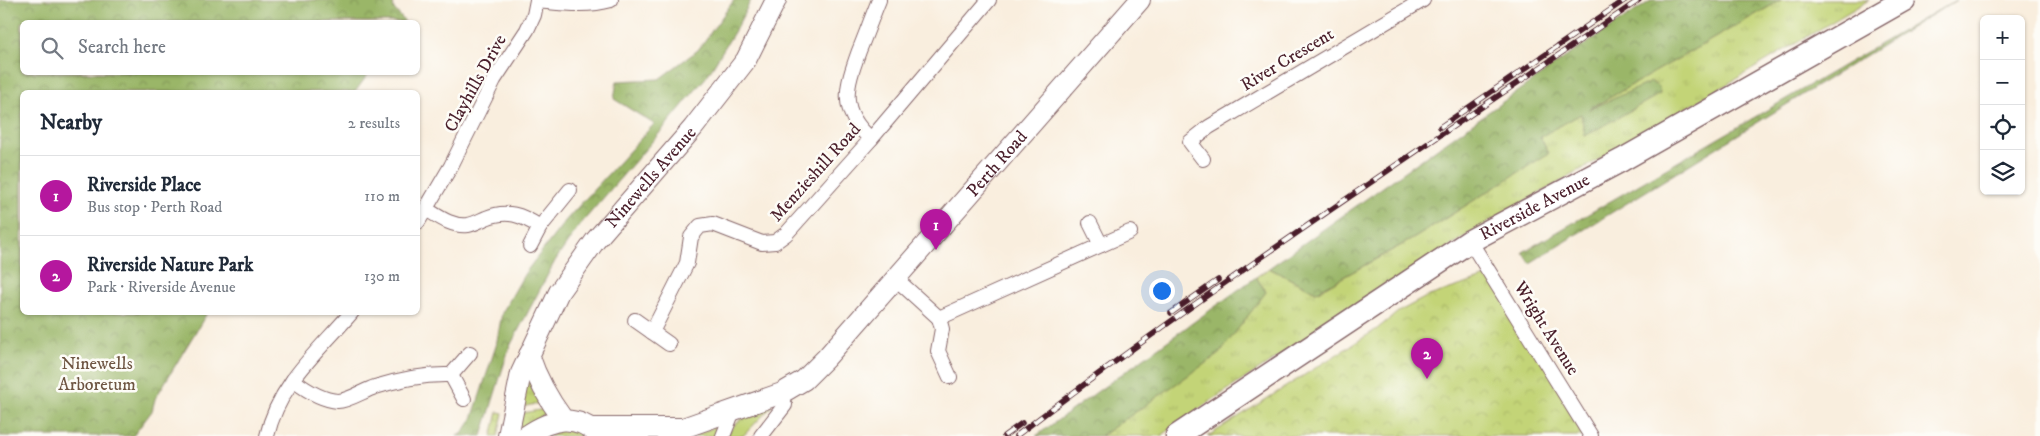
<!DOCTYPE html>
<html lang="en">
<head>
<meta charset="utf-8">
<style>
  body { margin:0; font-family:"IM FELL DW Pica",serif; background:#f2f2f3; color:#1f2937 }
  .controls { position:absolute; right:15px; top:15px; display:grid; overflow:hidden; border-radius:8px; box-shadow:0 1px 4px #0004 }
  .controls button { width:45px; height:45px; display:grid; place-items:center; padding:0; border:0; border-bottom:1px solid #e0e1e3; background:#fff; color:#1f2937; font:25px sans-serif }
  .you { position:absolute; left:1161px; top:290px; width:18px; height:18px; margin:-12px; border:4px solid #fff; border-radius:50%; background:#1a73e8; box-shadow:0 0 0 8px #1a73e833 }
  .badge { display:grid; place-items:center; width:32px; height:32px; border-radius:50%; background:#b5179e; color:#fff; font-size:16px; font-weight:700 }
  .pin { position:absolute; translate:-50% -41px; filter:drop-shadow(0 1px 2px #0008) }
  .pin::after { content:''; position:absolute; top:26px; width:18px; height:15px; background:inherit; clip-path:polygon(0 0,100% 0,50% 100%) }
  .list { margin:0; padding:0; list-style:none }
  h2 { display:flex; justify-content:space-between; align-items:center; height:65px; margin:0; padding:0 20px; font-size:21px }
  h2 small { font-size:16px; font-weight:400; color:#747a83 }
  .list li { display:grid; grid-template-columns:32px 1fr auto; gap:15px; align-items:center; box-sizing:border-box; height:80px; padding:0 20px; border-top:1px solid #e0e1e3 }
  .list b { display:block; font-size:19px; white-space:nowrap }
  .list p { margin:0; font-size:16px; white-space:nowrap; color:#747a83 }
  .list em { font-size:16px; font-style:normal; color:#747a83 }
  .icon { flex:none; width:28px; height:28px; fill:none; stroke:currentColor; stroke-width:2; stroke-linecap:round; stroke-linejoin:round }
  .map { position:relative; flex:none; width:2040px; height:436px; overflow:hidden }
  .search { position:absolute; background:#fff; box-shadow:0 1px 4px #0004; left:20px; top:20px; width:400px; height:55px; display:flex; align-items:center; gap:12px; box-sizing:border-box; padding:0 18px; border-radius:8px; color:#747a83; font-size:19px }
  .panel { position:absolute; background:#fff; box-shadow:0 1px 4px #0004; left:20px; top:90px; width:400px; height:225px; border-radius:8px }
  .map>svg:first-child { display:block }
  .grass { fill:url(#grass-tufts); stroke:#867a51 }
  .forest { fill:url(#forest-crowns); stroke:#726a4a }
  .park { fill:url(#park-crowns); stroke:#867a51 }
  .lines { fill:none; stroke-linecap:round; stroke-linejoin:round }
  .street-casing { stroke:#87676a; stroke-width:16 }
  .secondary-casing { stroke:#87676a; stroke-width:22 }
  .primary-casing { stroke:#87676a; stroke-width:25 }
  .street { stroke:#fff; stroke-width:14 }
  .secondary { stroke:#fff; stroke-width:20 }
  .primary { stroke:#fff; stroke-width:22 }
  .rail-casing { stroke:#4a1f2b; stroke-width:5.5 }
  .rail { stroke:#fdfcf7; stroke-width:4; stroke-dasharray:11; stroke-linecap:butt }
  .labels { text-anchor:middle; stroke-width:5; stroke-linejoin:round; paint-order:stroke }
  .street-label { font-size:18px; fill:#4a1f2b; stroke:#fdfcf7 }
  .park-label { font-size:18px; fill:#6e5542; stroke:#fdfcf7 }
</style>
</head>
<body>
<div class="map">
<svg width="2040" height="436" viewBox="0 0 2040 436">
  <defs>
    <pattern id="grass-tufts" width="24" height="20" patternUnits="userSpaceOnUse" patternTransform="scale(1.25)"><rect width="24" height="20" fill="#c3d477"/><path d="M3 7l-1-3M5 7V3M7 7l1-3M15 17l-1-3M17 17v-4M19 17l1-3" fill="none" stroke="#a9b667"/></pattern>
    <pattern id="forest-crowns" width="20" height="18" patternUnits="userSpaceOnUse" patternTransform="scale(1.25)"><rect width="20" height="18" fill="#9ab668"/><path d="M2 6a3 3 0 1 1 6 0M12 15a3 3 0 1 1 6 0" fill="none" stroke="#809356"/></pattern>
    <pattern id="park-crowns" width="20" height="18" patternUnits="userSpaceOnUse" patternTransform="scale(1.25)"><rect width="20" height="18" fill="#c3d477"/><path d="M2 6a3 3 0 1 1 6 0M12 15a3 3 0 1 1 6 0" fill="none" stroke="#a9b667"/></pattern>
  </defs>
  <rect width="100%" height="100%" fill="#fdfcf7"/>
  <filter id="ink" filterUnits="userSpaceOnUse"><feTurbulence type="fractalNoise" baseFrequency=".02" numOctaves="2"/><feDisplacementMap in="SourceGraphic" scale="10" xChannelSelector="R" yChannelSelector="G"/><feConvolveMatrix kernelMatrix="1 2 1 2 8 2 1 2 1" color-interpolation-filters="sRGB"/></filter>
  <filter id="wash" filterUnits="userSpaceOnUse"><feTurbulence type="fractalNoise" baseFrequency=".0096" numOctaves="4" result="noise"/><feDisplacementMap in="SourceGraphic" scale="20" xChannelSelector="R" yChannelSelector="G"/><feGaussianBlur stdDeviation="1.12" result="paint"/><feColorMatrix in="noise" values="0 0 0 0 0 0 0 0 0 0 0 0 0 0 0 0 0 1.4 0 .05"/><feComposite in="paint" operator="in"/></filter>
  <g filter="url(#wash)">
    <rect width="100%" height="100%" fill="#f9eede"/>
    <g class="grass">
      <path d="M 1781,0 L 1869,0 L 1633,140 L 1475,230 L 1212,400 L 1161,436 L 1101,436 L 1117,424 L 1266,292 L 1256,277 L 1269,268 L 1316,292 L 1416,237 L 1548,153 L 1540,137 Z"/>
      <path d="M 528,369 L 531,387 L 540,403 L 517,408 Z"/>
      <path d="M 772,406 L 743,436 L 727,436 C 736,417 754,413 772,406 Z"/>
      <path d="M 545,409 L 548,412 L 512,434 L 517,414 Z"/>
      <path d="M 498,412 L 503,413 L 498,436 L 492,436 Z"/>
      <path d="M 719,425 L 717,436 L 693,436 Z"/>
      <path d="M 558,430 L 580,432 L 586,436 L 549,436 Z"/>
    </g>
    <g class="forest">
      <path d="M 0,0 L 392,0 L 394,9 L 405,22 L 22,22 L 22,72 L 369,73 L 355,92 L 22,92 L 22,312 L 207,313 L 155,399 L 152,411 L 133,436 L 0,436 Z"/>
      <path d="M 734,0 L 751,0 L 736,29 L 707,76 L 663,129 L 579,226 L 555,261 L 509,348 L 482,436 L 456,436 L 462,434 L 472,419 L 496,346 L 502,313 L 525,273 L 566,220 L 654,124 L 614,99 L 617,81 L 659,79 L 698,50 Z"/>
      <path d="M 1652,0 L 1781,0 L 1588,110 L 1651,82 L 1659,87 L 1660,94 L 1585,136 L 1581,114 L 1540,137 L 1549,153 L 1416,237 L 1316,292 L 1269,268 L 1563,59 Z"/>
      <path d="M 1956,0 L 1530,263 L 1523,252 Z"/>
      <path d="M 1256,277 L 1266,292 L 1219,354 L 1101,436 L 1036,436 Z"/>
    </g>
    <path class="park" d="M 1492,275 L 1591,436 L 1208,436 L 1377,329 L 1398,312 L 1426,297 Z"/>
  </g>
  <g filter="url(#ink)">
    <g class="lines">
      <g class="street-casing">
        <g id="street">
          <path d="M 537,1 C 561,3 587,7 611,0"/>
          <path d="M 871,139 C 838,110 846,87 859,51 C 866,34 872,17 879,0"/>
          <path d="M 1203,159 L 1190,142 L 1209,127 L 1423,0"/>
          <path d="M 426,209 C 439,217 452,227 468,225 C 474,224 481,220 486,218 C 507,209 522,215 540,227"/>
          <path d="M 418,222 L 451,166 L 494,80 L 527,30 L 534,15 L 537,0"/>
          <path d="M 1090,223 L 1101,245"/>
          <path d="M 1470,241 L 1591,436"/>
          <path d="M 530,246 L 540,227 L 570,190"/>
          <path d="M 895,278 L 939,318"/>
          <path d="M 635,320 L 669,344"/>
          <path d="M 652,332 L 687,263 L 691,237 L 700,226 L 713,224 L 762,243 L 775,242 L 786,234 L 871,139 L 989,0"/>
          <path d="M 950,377 L 938,351 L 942,329 L 939,318 L 1130,232"/>
          <path d="M 293,380 C 306,390 322,400 338,401 C 348,401 365,390 375,387 C 400,379 425,374 451,375"/>
          <path d="M 464,399 L 451,375 L 470,353"/>
          <path d="M 267,436 C 279,383 318,352 352,312"/>
          <path d="M 723,436 L 733,411"/>
          <path d="M 761,436 L 785,405"/>
        </g>
      </g>
      <g class="secondary-casing">
        <g id="secondary">
          <path d="M 529,355 C 537,379 548,399 563,419"/>
          <path d="M 591,428 L 683,428"/>
          <path id="s1" d="M 508,436 L 521,373 L 559,292 L 595,241 L 693,128 L 746,60 L 776,0"/>
          <path d="M 526,436 C 552,418 576,413 600,436"/>
          <path id="s2" d="M 671,436 L 683,428 L 782,393 L 804,380 L 826,358 L 1140,0"/>
        </g>
      </g>
      <g class="primary-casing">
        <g id="primary">
          <path id="s3" d="M 1177,436 L 1470,241 L 1622,160 L 1904,0"/>
        </g>
      </g>
      <use href="#street" class="street"/>
      <use href="#secondary" class="secondary"/>
      <use href="#primary" class="primary"/>
      <g class="rail-casing">
        <g id="rail">
          <path d="M 1440,127 L 1625,0"/>
          <path d="M 1171,313 L 1218,280"/>
          <path d="M 1004,436 L 1022,423"/>
          <path d="M 1016,436 C 1216,282 1431,143 1639,0"/>
        </g>
      </g>
      <use href="#rail" class="rail"/>
    </g>
  </g>
  <g class="labels">
    <g class="street-label">
      <text transform="translate(1287 59) rotate(-31)" y="6">River Crescent</text>
      <text transform="translate(475 83) rotate(-61)" y="6">Clayhills Drive</text>
      <text dy="6" stroke="none"><textPath href="#s2" startOffset="435">Perth Road</textPath></text>
      <text transform="translate(815 172) rotate(-48)" y="6">Menzieshill Road</text>
      <text dy="6" stroke="none"><textPath href="#s1" startOffset="301">Ninewells Avenue</textPath></text>
      <text dy="6" stroke="none"><textPath href="#s3" startOffset="425">Riverside Avenue</textPath></text>
      <text transform="translate(1547 328) rotate(58)" y="6">Wright Avenue</text>
    </g>
    <g class="park-label">
      <text x="97" y="369">Ninewells<tspan x="97" dy="21">Arboretum</tspan></text>
    </g>
  </g>
</svg>
<div class="controls">
<button>+</button>
<button>−</button>
<button><svg class="icon" aria-label="locate" viewBox="0 0 24 24"><circle cx="12" cy="12" r="6"/><path d="M12 2v4M12 18v4M2 12h4M18 12h4"/></svg></button>
<button><svg class="icon" aria-label="layers" viewBox="0 0 24 24"><path d="M12 4l9 5-9 5-9-5zM3 14l9 5 9-5"/></svg></button>
</div>
<div class="you"></div>
<div class="pin badge" style="left:936px;top:250px">1</div>
<div class="pin badge" style="left:1427px;top:379px">2</div>
<div class="search"><svg class="icon" aria-label="search" viewBox="0 0 24 24"><circle cx="10" cy="10" r="6"/><path d="M15 15l6 6"/></svg>Search here</div>
<section class="panel">
<h2>Nearby<small>2 results</small></h2>
<ul class="list">
<li><span class="badge">1</span><div><b>Riverside Place</b><p>Bus stop · Perth Road</p></div><em>110 m</em></li>
<li><span class="badge">2</span><div><b>Riverside Nature Park</b><p>Park · Riverside Avenue</p></div><em>130 m</em></li>
</ul>
</section>
</div>
</body>
</html>
